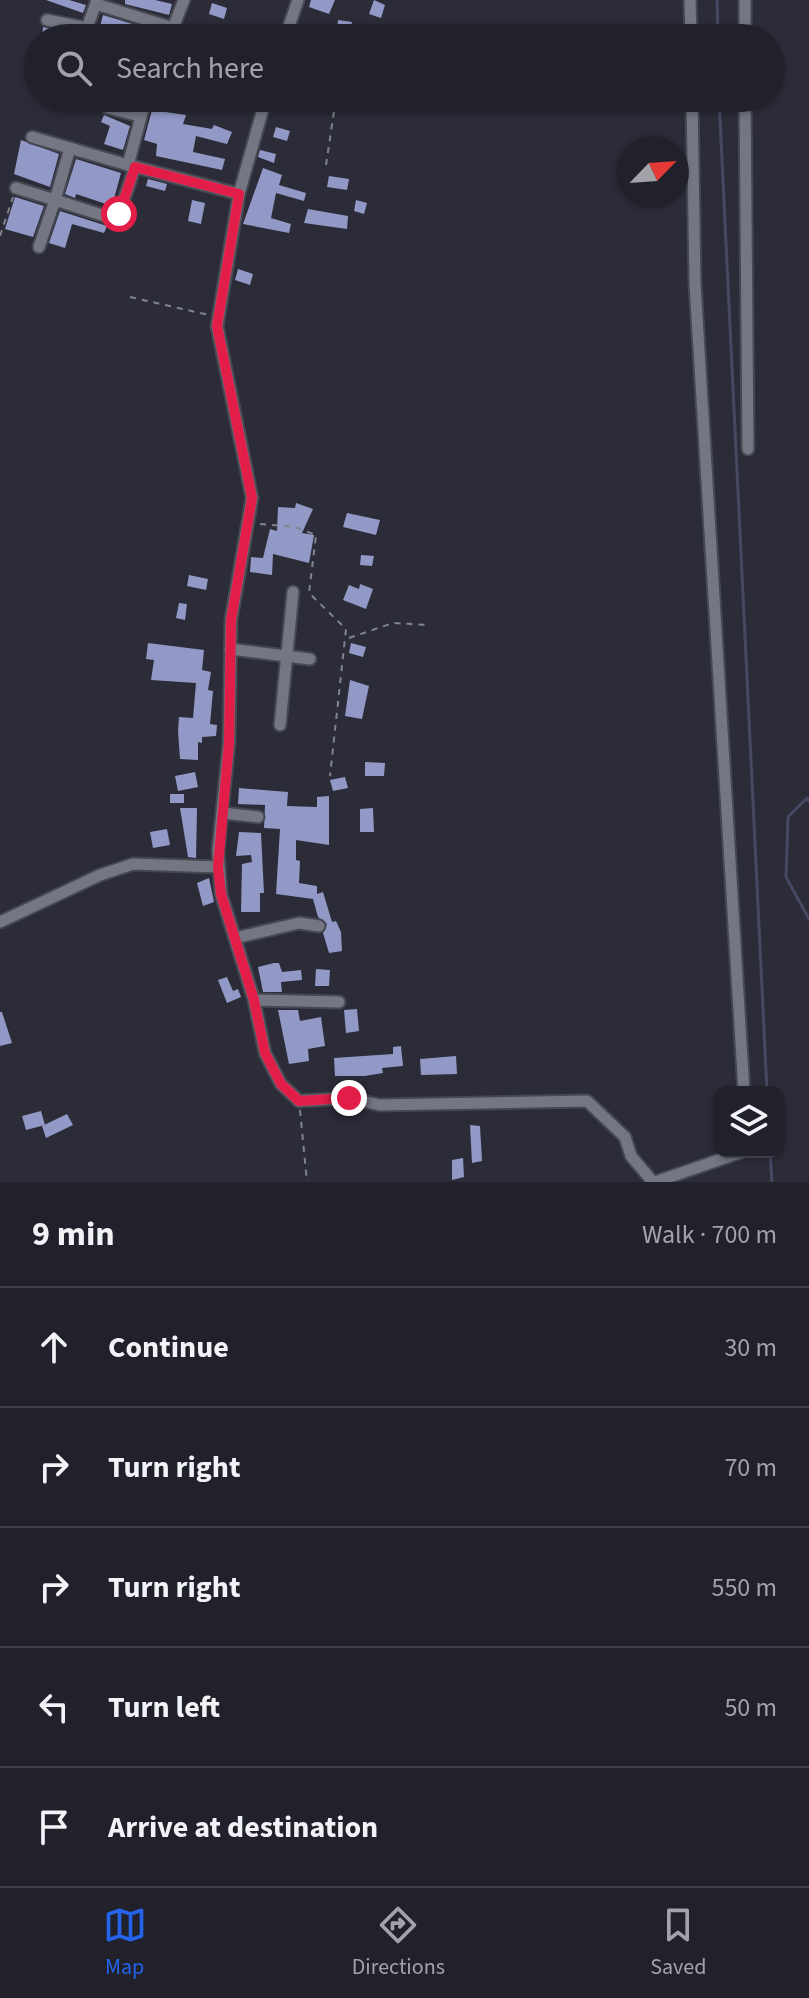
<!DOCTYPE html>
<html lang="en">
<head>
<meta charset="utf-8">
<style>
  body { margin:0; font-family:"Source Sans 3",sans-serif; background:#282932; color:#f1f3f6 }
  .controls { position:absolute; right:24px; bottom:24px; display:grid; overflow:hidden; border-radius:16px; box-shadow:0 2px 6px #0004 }
  .controls button { width:72px; height:72px; display:grid; place-items:center; padding:0; border:0; border-bottom:2px solid #3d3e47; background:#20212a; color:#f1f3f6; font:40px sans-serif }
  .compass { position:absolute; left:617px; top:136px; width:72px; height:72px; border-radius:50%; background:#20212a; box-shadow:0 2px 6px #0004; rotate:65deg }
  .stop { position:absolute; width:24px; height:24px; margin:-18px; border:6px solid #e11d48; border-radius:50%; background:#fff }
  .stop.end { background:#e11d48; border-color:#fff; box-shadow:0 2px 8px #0008 }
  .list { margin:0; padding:0; list-style:none }
  h2 { display:flex; justify-content:space-between; align-items:center; height:104px; margin:0; padding:0 32px; font-size:34px }
  h2 small { font-size:26px; font-weight:400; color:#a2a3a8 }
  .list li { display:grid; grid-template-columns:52px 1fr auto; gap:24px; align-items:center; box-sizing:border-box; height:120px; padding:0 32px; border-top:2px solid #3d3e47 }
  .list b { display:block; font-size:30px; white-space:nowrap }
  .list em { font-size:26px; font-style:normal; color:#a2a3a8 }
  .icon { flex:none; width:44px; height:44px; fill:none; stroke:currentColor; stroke-width:2; stroke-linecap:round; stroke-linejoin:round }
  .map { position:relative; flex:none; width:809px; height:1182px; overflow:hidden }
  .search { position:absolute; background:#20212a; box-shadow:0 2px 6px #0004; left:24px; right:24px; top:24px; height:88px; display:flex; align-items:center; gap:20px; box-sizing:border-box; padding:0 28px; border-radius:44px; color:#a2a3a8; font-size:30px }
  .sheet { height:704px; background:#20212a }
  nav { display:flex; justify-content:space-around; align-items:center; box-sizing:border-box; height:112px; border-top:2px solid #3d3e47; background:#20212a; font-size:22px; color:#a2a3a8 }
  nav a { display:grid; justify-items:center; gap:4px }
  nav .on { color:#2563eb }
  .map>svg:first-child { display:block }
  .lines { fill:none; stroke-linecap:round; stroke-linejoin:round }
  .stream { stroke:#484863; stroke-width:3 }
  .building { fill:#9299c7 }
  .minor-casing { stroke:#454751; stroke-width:15 }
  .path { stroke:#82848d; stroke-width:2; stroke-dasharray:6 6; stroke-linecap:butt }
  .minor { stroke:#747684; stroke-width:11 }
  .route { stroke:#e11d48; stroke-width:10 }
</style>
</head>
<body>
<div class="map">
<svg width="809" height="1182" viewBox="0 0 809 1182">
  <rect width="100%" height="100%" fill="#2b2c38"/>
  <g class="lines">
    <g class="stream">
      <path d="M 717,0 L 718,38"/>
      <path d="M 719,98 L 767,1092"/>
      <path d="M 809,801 L 807,798 L 788,817 L 786,877 L 809,919"/>
      <path d="M 770,1152 L 772,1182"/>
    </g>
  </g>
  <g class="building">
    <path d="M 46,0 L 69,0 L 86,5 L 83,13 Z"/>
    <path d="M 125,0 L 155,0 L 172,4 L 169,15 L 125,4 Z"/>
    <path d="M 311,0 L 335,0 L 329,14 L 309,7 Z"/>
    <path d="M 374,0 L 385,5 L 381,18 L 369,14 Z"/>
    <path d="M 212,3 L 227,8 L 224,19 L 209,14 Z"/>
    <path d="M 103,15 L 162,33 L 161,38 L 140,38 L 118,30 L 115,38 L 97,38 Z"/>
    <path d="M 338,20 L 352,22 L 350,34 L 337,32 Z"/>
    <path d="M 43,27 L 62,32 L 62,38 L 42,38 Z"/>
    <path d="M 152,110 L 186,115 L 183,124 L 212,129 L 214,125 L 232,132 L 227,144 L 196,136 L 193,152 L 225,159 L 222,170 L 156,156 L 157,144 L 144,140 Z"/>
    <path d="M 104,115 L 130,126 L 123,150 L 104,144 L 110,126 L 101,122 Z"/>
    <path d="M 276,127 L 290,131 L 287,141 L 273,137 Z"/>
    <path d="M 21,140 L 59,154 L 50,187 L 14,174 Z"/>
    <path d="M 260,150 L 276,154 L 274,163 L 258,157 Z"/>
    <path d="M 76,159 L 121,173 L 112,206 L 76,194 L 75,198 L 65,194 Z"/>
    <path d="M 263,168 L 282,175 L 279,185 L 306,193 L 304,201 L 276,193 L 271,218 L 291,224 L 289,233 L 243,224 Z"/>
    <path d="M 329,176 L 349,179 L 347,190 L 327,187 Z"/>
    <path d="M 148,179 L 167,184 L 165,191 L 146,186 Z"/>
    <path d="M 15,197 L 44,206 L 33,237 L 5,229 Z"/>
    <path d="M 192,200 L 205,203 L 201,224 L 188,221 Z"/>
    <path d="M 356,200 L 367,203 L 364,214 L 354,211 Z"/>
    <path d="M 308,209 L 348,216 L 347,229 L 304,223 Z"/>
    <path d="M 60,211 L 107,226 L 104,233 L 72,224 L 65,248 L 49,243 Z"/>
    <path d="M 238,269 L 253,274 L 250,285 L 235,280 Z"/>
    <path d="M 296,503 L 313,509 L 302,533 L 314,535 L 309,563 L 273,554 L 272,575 L 250,572 L 251,557 L 263,558 L 270,529 L 277,531 L 278,507 L 295,508 Z"/>
    <path d="M 347,513 L 380,520 L 376,535 L 343,527 Z"/>
    <path d="M 361,555 L 374,556 L 372,566 L 360,565 Z"/>
    <path d="M 189,575 L 208,579 L 206,590 L 187,586 Z"/>
    <path d="M 360,584 L 373,589 L 366,609 L 343,600 L 349,585 L 359,589 Z"/>
    <path d="M 179,603 L 187,604 L 185,620 L 176,618 Z"/>
    <path d="M 148,643 L 204,650 L 202,670 L 211,672 L 208,690 L 213,691 L 210,724 L 217,725 L 216,736 L 202,737 L 202,743 L 198,742 L 198,760 L 180,759 L 178,731 L 179,717 L 193,718 L 196,683 L 151,680 L 154,660 L 146,659 Z"/>
    <path d="M 351,643 L 366,647 L 363,657 L 349,653 Z"/>
    <path d="M 350,680 L 369,686 L 362,719 L 345,716 Z"/>
    <path d="M 365,762 L 385,763 L 384,776 L 365,776 Z"/>
    <path d="M 195,772 L 198,787 L 178,791 L 175,776 Z"/>
    <path d="M 345,777 L 348,788 L 333,791 L 330,780 Z"/>
    <path d="M 239,788 L 288,792 L 287,806 L 317,807 L 317,797 L 329,796 L 329,845 L 296,840 L 296,860 L 300,861 L 299,883 L 317,886 L 317,894 L 323,892 L 332,922 L 336,921 L 341,932 L 342,951 L 329,953 L 323,933 L 327,924 L 318,917 L 313,899 L 276,894 L 280,829 L 264,828 L 265,805 L 238,804 Z"/>
    <rect x="170" y="794" width="14" height="9"/>
    <path d="M 180,808 L 197,808 L 196,858 L 188,857 Z"/>
    <path d="M 373,808 L 374,832 L 360,832 L 360,809 Z"/>
    <path d="M 167,829 L 170,845 L 153,848 L 150,832 Z"/>
    <path d="M 239,832 L 261,833 L 264,893 L 260,893 L 260,912 L 241,912 L 242,864 L 252,862 L 251,855 L 236,856 Z"/>
    <path d="M 209,878 L 214,902 L 203,906 L 197,883 Z"/>
    <path d="M 274,963 L 279,963 L 282,972 L 301,970 L 302,980 L 281,982 L 282,992 L 263,992 L 258,967 Z"/>
    <path d="M 316,969 L 330,970 L 329,986 L 315,986 Z"/>
    <path d="M 227,977 L 233,991 L 238,989 L 241,997 L 227,1003 L 218,980 Z"/>
    <path d="M 357,1009 L 359,1031 L 346,1033 L 344,1010 Z"/>
    <path d="M 278,1010 L 298,1010 L 300,1021 L 321,1017 L 325,1046 L 308,1049 L 309,1061 L 289,1064 Z"/>
    <path d="M 0,1012 L 2,1012 L 12,1043 L 0,1046 Z"/>
    <path d="M 401,1046 L 403,1066 L 382,1068 L 383,1073 L 365,1076 L 335,1076 L 334,1058 L 393,1054 L 393,1047 Z"/>
    <path d="M 456,1056 L 457,1074 L 421,1075 L 420,1059 Z"/>
    <path d="M 41,1111 L 45,1125 L 26,1130 L 22,1116 Z"/>
    <path d="M 67,1114 L 73,1125 L 46,1138 L 42,1126 Z"/>
    <path d="M 470,1125 L 480,1126 L 482,1161 L 472,1163 Z"/>
    <path d="M 463,1158 L 464,1177 L 452,1180 L 452,1160 Z"/>
  </g>
  <g class="lines">
    <g class="minor-casing">
      <g id="minor">
        <path d="M 690,0 L 691,38"/>
        <path d="M 745,0 L 745,38"/>
        <path d="M 96,4 L 173,28"/>
        <path d="M 47,20 L 87,28 L 97,0"/>
        <path d="M 169,38 L 184,0"/>
        <path d="M 285,38 L 298,0"/>
        <path d="M 146,98 L 128,165 L 239,194"/>
        <path d="M 266,98 L 239,194 L 217,326 L 252,498 L 231,620 L 229,743 L 218,851 L 221,894 L 254,1000 L 265,1053 L 281,1084 L 299,1101 L 349,1098 L 380,1105 L 587,1101 L 625,1137 L 631,1156 L 653,1182"/>
        <path d="M 692,98 L 695,284 L 744,1092"/>
        <path d="M 745,98 L 748,449"/>
        <path d="M 108,108 L 140,116"/>
        <path d="M 32,137 L 128,165"/>
        <path d="M 70,148 L 55,200 L 111,218 L 119,214 L 135,167"/>
        <path d="M 16,188 L 55,200 L 39,247"/>
        <path d="M 230,649 L 310,659"/>
        <path d="M 280,725 L 293,592"/>
        <path d="M 223,813 L 258,817"/>
        <path d="M 0,922 L 100,875 L 133,864 L 218,867"/>
        <path d="M 235,938 L 299,923 L 319,926"/>
        <path d="M 254,1000 L 339,1002"/>
        <path d="M 655,1182 L 742,1152"/>
      </g>
    </g>
    <g class="path">
      <path d="M 326,165 L 336,98"/>
      <path d="M 0,236 L 13,197"/>
      <path d="M 130,297 L 209,315"/>
      <path d="M 260,524 L 295,527 L 316,535 L 309,593 L 346,629 L 330,776"/>
      <path d="M 349,638 L 393,623 L 429,625"/>
      <path d="M 300,1110 L 307,1182"/>
    </g>
    <use href="#minor" class="minor"/>
  </g>
  <g class="lines">
    <path class="route" d="M 119,214 L 135,167 L 239,194 L 217,326 L 252,498 L 231,620 L 229,743 L 218,867 L 221,894 L 254,1000 L 265,1053 L 281,1084 L 299,1101 L 349,1098"/>
  </g>
</svg>
<div class="controls">
<button><svg class="icon" aria-label="layers" viewBox="0 0 24 24"><path d="M12 4l9 5-9 5-9-5zM3 14l9 5 9-5"/></svg></button>
</div>
<svg class="compass" viewBox="-18 -18 36 36"><path d="M0-13l5 13h-10z" fill="#e53935"/><path d="M0 13l5-13h-10z" fill="#a2a3a8"/></svg>
<div class="stop" style="left:119px;top:214px"></div>
<div class="stop end" style="left:349px;top:1098px"></div>
<div class="search"><svg class="icon" aria-label="search" viewBox="0 0 24 24"><circle cx="10" cy="10" r="6"/><path d="M15 15l6 6"/></svg>Search here</div>
</div>
<section class="sheet">
<h2>9 min<small>Walk · 700 m</small></h2>
<ul class="list">
<li><svg class="icon" aria-label="ahead" viewBox="0 0 24 24"><path d="M12 20V5M6 11l6-6 6 6"/></svg><div><b>Continue</b></div><em>30 m</em></li>
<li><svg class="icon" aria-label="right" viewBox="0 0 24 24"><path d="M7 20v-9h11M14 6l5 5-5 5"/></svg><div><b>Turn right</b></div><em>70 m</em></li>
<li><svg class="icon" aria-label="right" viewBox="0 0 24 24"><path d="M7 20v-9h11M14 6l5 5-5 5"/></svg><div><b>Turn right</b></div><em>550 m</em></li>
<li><svg class="icon" aria-label="left" viewBox="0 0 24 24"><path d="M17 20v-9H6M10 6l-5 5 5 5"/></svg><div><b>Turn left</b></div><em>50 m</em></li>
<li><svg class="icon" aria-label="arrive" viewBox="0 0 24 24"><path d="M6 21V4h12l-3 4 3 4H6"/></svg><div><b>Arrive at destination</b></div></li>
</ul>
</section>
<nav>
<a class="on"><svg class="icon" aria-label="map" viewBox="0 0 24 24"><path d="M3 6l6-2 6 2 6-2v14l-6 2-6-2-6 2zM9 4v14M15 6v14"/></svg>Map</a>
<a><svg class="icon" aria-label="directions" viewBox="0 0 24 24"><path d="M12 3l9 9-9 9-9-9zM9 14v-3h6M13 9l2 2-2 2"/></svg>Directions</a>
<a><svg class="icon" aria-label="saved" viewBox="0 0 24 24"><path d="M7 4h10v16l-5-4-5 4z"/></svg>Saved</a>
</nav>
</body>
</html>
